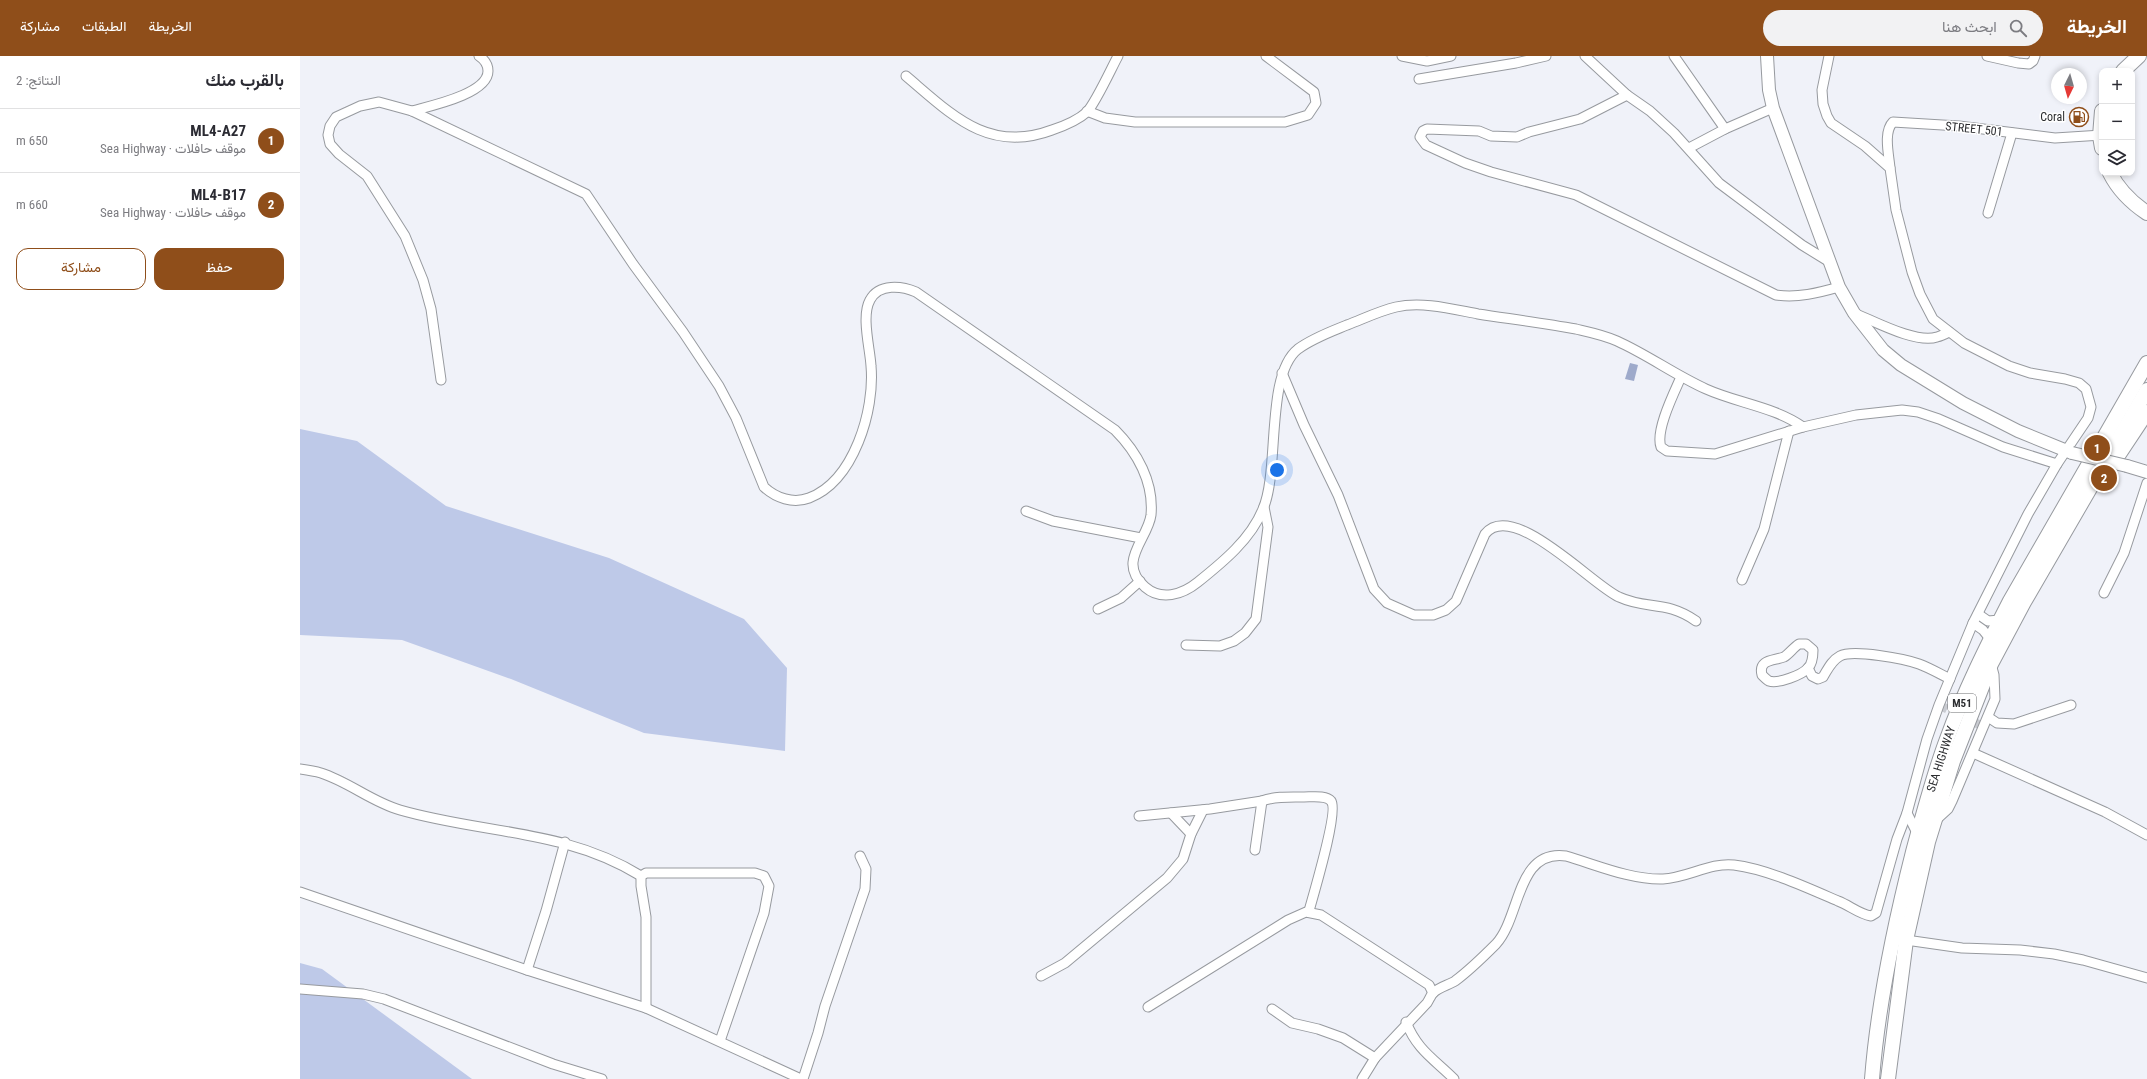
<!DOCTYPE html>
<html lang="ar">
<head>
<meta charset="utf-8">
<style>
  body { margin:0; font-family:"Roboto Condensed",Vazirmatn,sans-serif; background:#f2f2f3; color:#2b2b33; direction:rtl }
  .controls { position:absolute; right:12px; top:12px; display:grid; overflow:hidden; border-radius:8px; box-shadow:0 2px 6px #0003 }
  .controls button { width:36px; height:36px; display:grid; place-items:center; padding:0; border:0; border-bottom:1px solid #e1e1e2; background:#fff; color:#2b2b33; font:20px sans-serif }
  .compass { position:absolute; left:1751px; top:12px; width:36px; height:36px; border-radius:50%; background:#fff; box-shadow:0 2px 6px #0003; rotate:185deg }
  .you { position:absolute; left:977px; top:414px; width:14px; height:14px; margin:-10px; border:3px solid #fff; border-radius:50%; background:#1a73e8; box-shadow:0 0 0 6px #1a73e833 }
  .badge { display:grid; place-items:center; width:26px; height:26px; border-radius:50%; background:#8f4e1a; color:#fff; font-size:13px; font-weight:700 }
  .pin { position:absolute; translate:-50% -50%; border:2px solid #fff; box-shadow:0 1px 4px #0006 }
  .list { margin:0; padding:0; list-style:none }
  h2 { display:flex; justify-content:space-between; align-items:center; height:52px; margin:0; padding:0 16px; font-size:17px }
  h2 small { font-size:13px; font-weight:400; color:#7c7c81 }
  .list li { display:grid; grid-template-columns:26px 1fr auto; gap:12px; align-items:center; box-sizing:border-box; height:64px; padding:0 16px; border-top:1px solid #e1e1e2 }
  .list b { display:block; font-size:15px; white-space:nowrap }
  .list p { margin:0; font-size:13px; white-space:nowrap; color:#7c7c81 }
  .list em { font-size:13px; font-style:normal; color:#7c7c81 }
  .actions { display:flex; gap:8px; padding:12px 16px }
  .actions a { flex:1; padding:9px 0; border:1px solid #8f4e1a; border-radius:12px; text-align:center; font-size:14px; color:#8f4e1a }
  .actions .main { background:#8f4e1a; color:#fff }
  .icon { flex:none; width:22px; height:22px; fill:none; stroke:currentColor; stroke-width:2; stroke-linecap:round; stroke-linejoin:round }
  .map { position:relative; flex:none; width:1847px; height:1023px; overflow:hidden; direction:ltr }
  header { display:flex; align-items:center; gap:24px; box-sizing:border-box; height:56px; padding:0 20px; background:#8f4e1a; color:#fff }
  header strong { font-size:19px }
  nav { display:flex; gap:22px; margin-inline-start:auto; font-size:14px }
  .search { width:280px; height:36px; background:#f2f2f3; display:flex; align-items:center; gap:10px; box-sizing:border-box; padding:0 14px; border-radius:22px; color:#7c7c81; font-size:15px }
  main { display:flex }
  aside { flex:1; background:#fff }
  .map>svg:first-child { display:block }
  .green { fill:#bec9e8 }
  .water { fill:#9eaacb }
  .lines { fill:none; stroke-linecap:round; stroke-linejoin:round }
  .minor-tunnel { stroke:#c9cbd1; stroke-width:9; stroke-dasharray:9 4.5; stroke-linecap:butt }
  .minor-casing { stroke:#979a9f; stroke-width:11 }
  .major-casing { stroke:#979a9f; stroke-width:14 }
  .highway-casing { stroke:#979a9f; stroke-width:16 }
  .minor { stroke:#fff; stroke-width:9 }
  .major { stroke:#fff; stroke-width:12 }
  .highway { stroke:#fff; stroke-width:14 }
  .major-bridge-casing { stroke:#979a9f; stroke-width:14; stroke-linecap:butt }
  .major-bridge { stroke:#fff; stroke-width:12 }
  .labels { text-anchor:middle; stroke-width:3; stroke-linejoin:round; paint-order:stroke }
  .shield { fill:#fff; stroke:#6b6c6e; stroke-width:1 }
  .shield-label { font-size:11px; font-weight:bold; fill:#2c2d30 }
  .poi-label { font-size:12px; fill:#2c2d30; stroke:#fff; text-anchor:end }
  .street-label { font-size:12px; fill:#2c2d30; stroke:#fff }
</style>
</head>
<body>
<header>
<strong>الخريطة</strong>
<div class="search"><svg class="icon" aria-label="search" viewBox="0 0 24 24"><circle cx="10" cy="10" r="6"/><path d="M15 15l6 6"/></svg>ابحث هنا</div>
<nav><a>الخريطة</a><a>الطبقات</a><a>مشاركة</a></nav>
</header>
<main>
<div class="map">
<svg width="1847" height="1023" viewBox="0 0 1847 1023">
  <rect width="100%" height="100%" fill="#f0f2f9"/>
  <g class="green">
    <path d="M 0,373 L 57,385 L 146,450 L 309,502 L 444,563 L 487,612 L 485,695 L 344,677 L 211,623 L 102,584 L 0,579 Z"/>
    <path d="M 0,907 L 22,913 L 172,1023 L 0,1023 Z"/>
  </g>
  <path class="water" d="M 1330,307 L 1338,309 L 1334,325 L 1325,323 Z"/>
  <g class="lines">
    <path class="minor-tunnel" d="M 1639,649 L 1684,671"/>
    <g class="minor-casing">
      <g id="minor">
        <path d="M 1102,0 L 1127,5 L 1151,0"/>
        <path d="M 1285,0 L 1327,39 L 1350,55 L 1374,77 L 1419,127 L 1502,189 L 1528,205"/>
        <path d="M 1374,0 L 1425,73 L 1473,52"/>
        <path d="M 1687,0 L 1718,7 L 1729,8 L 1733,5 L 1735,0"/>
        <path d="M 606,20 C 651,58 688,98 752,74 C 764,70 777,65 787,56 C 796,46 811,13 818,0"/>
        <path d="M 1119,23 L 1216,7 L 1246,0"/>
        <path d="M 1327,39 L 1280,63 L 1229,76 L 1217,81 L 1191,80 L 1179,75 L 1127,73 L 1123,75 L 1120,81 L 1126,89 L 1165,107 L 1191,116 L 1276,139 L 1476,239 C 1498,242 1518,237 1539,231"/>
        <path d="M 112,55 C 130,50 188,38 188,15 C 188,8 185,4 179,0"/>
        <path d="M 787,55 L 805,62 L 835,66 L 985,66 L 1008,59 L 1016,47 L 1014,36 L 966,0"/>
        <path d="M 1389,92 L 1425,73"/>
        <path d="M 1590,112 C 1589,99 1583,76 1593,66 L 1659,70 L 1755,82 L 1802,79"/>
        <path d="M 1688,157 L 1712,77"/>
        <path d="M 1554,257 C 1574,265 1616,288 1637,281 C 1641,280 1645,278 1649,276"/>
        <path d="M 982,317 L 1004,369 L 1038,439 L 1074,533 L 1087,547 L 1114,559 L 1133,559 L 1146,554 L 1156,545 L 1185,478 C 1213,443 1293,530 1319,541 C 1347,554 1366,544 1396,565"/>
        <path d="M 1381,321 C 1374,337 1355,375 1361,391 L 1367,395 L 1415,398 L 1503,371 L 1556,359 L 1602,354 L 1618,356 L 1639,363 L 1703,391 L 1757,408"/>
        <path d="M 141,324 L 131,253 L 123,224 L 105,180 L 67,120 L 39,98 L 30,88 L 28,79 L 30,70 L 36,61 L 60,50 L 79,46 L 112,55 L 286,138 L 333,208 L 383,276 L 419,330 L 436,362 L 464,431 C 476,442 493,448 509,442 C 554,425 575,354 571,310 C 570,292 561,260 570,244 C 579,227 602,230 616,236 L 815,374 C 837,396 854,426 851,459 C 848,483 816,506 845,531 C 861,545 882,539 898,526 C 923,506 951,483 963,453 C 980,414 965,319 998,293 C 1013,282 1030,276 1047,269 C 1063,263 1079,255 1096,251 C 1122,245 1152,253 1178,258 C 1211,263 1243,267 1276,273 C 1289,276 1304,279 1317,285 C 1348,299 1375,319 1406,333 C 1437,347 1475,351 1503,371"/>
        <path d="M 726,455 L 753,465 L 841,482"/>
        <path d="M 1442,524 L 1464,473 L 1489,375"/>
        <path d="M 1804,537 L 1824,497 L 1847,427"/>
        <path d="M 798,553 L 821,542 L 840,525"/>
        <path d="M 1678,558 L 1688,565 L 1700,564"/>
        <path d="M 1673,567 L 1683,574 L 1691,584"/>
        <path d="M 1499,588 L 1506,588 L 1513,594 C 1513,600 1512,608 1508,612 C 1502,619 1478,628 1469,625 C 1467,624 1464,621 1462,619 C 1458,603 1474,605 1484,601 C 1489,598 1494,591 1499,588 Z"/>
        <path d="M 886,589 L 920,590 L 934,585 L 945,577 L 956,563 L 968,471 L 964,451"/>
        <path d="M 1508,612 L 1512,620 L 1518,623 L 1523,621 C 1528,613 1531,605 1540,600 C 1553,593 1605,603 1619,608 C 1630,612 1640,618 1650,623"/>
        <path d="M 1688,661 L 1697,667 L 1714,668 L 1771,649"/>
        <path d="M 1673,697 L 1805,756 L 1847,779"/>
        <path d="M 0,713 C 7,714 14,715 21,717 C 49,726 72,746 100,754 C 183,778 265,773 341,820"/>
        <path d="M 871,757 L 891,778"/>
        <path d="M 1607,757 L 1618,779"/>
        <path d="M 839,760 L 910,753 L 962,745"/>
        <path d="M 1636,764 L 1648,753 L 1652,745 L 1695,643 L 1694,619 L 1691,608"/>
        <path d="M 955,794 L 962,745 C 975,740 991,741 1004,741 C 1012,741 1026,739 1031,745 C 1039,754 1013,840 1009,855"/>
        <path d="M 0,836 L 227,914 L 346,952 L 501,1023"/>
        <path d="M 1606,884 L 1662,892 L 1720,894 L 1754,898 L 1783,904 L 1847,922"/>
        <path d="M 227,914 L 246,855 L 265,786"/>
        <path d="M 741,920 L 765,907 L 867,822 L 883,803 L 891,778 L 903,754"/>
        <path d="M 0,933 L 63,938 L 84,943 L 253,1008 L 302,1023"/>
        <path d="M 848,951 L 988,864 L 1006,856 L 1021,859 L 1129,929 L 1133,937"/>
        <path d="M 346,952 L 346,861 L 341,830 L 341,820 L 346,817 L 455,817 L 464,820 L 469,830 L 464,857 L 420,985"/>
        <path d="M 972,953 L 992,967 L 1018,973 L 1043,982 L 1075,1002"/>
        <path d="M 1106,966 C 1117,994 1134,1003 1154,1023"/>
        <path d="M 503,1023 L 518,977 L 525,950 L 565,833 L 566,813 L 560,800"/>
        <path d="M 1062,1023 L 1075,1002 L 1127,947 C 1129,944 1131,939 1133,937 C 1139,931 1149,929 1155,925 C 1170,914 1183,901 1196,888 C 1221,861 1216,793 1266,800 C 1297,809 1331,824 1363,823 C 1387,822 1411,806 1434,809 C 1467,813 1508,832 1538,845 C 1549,849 1559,858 1571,860 L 1576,857 L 1597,783 L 1607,757 L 1627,683 L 1639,649 L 1673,567 L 1728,458 L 1757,408 L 1788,362 L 1791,351 L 1786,333 L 1779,327 L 1765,323 L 1730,317 L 1709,310 L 1664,287 L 1633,263 L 1620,238 L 1612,216 L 1596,154 L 1590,112 L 1565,90 L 1531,67 L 1527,60 L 1523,48 L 1522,34 L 1529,0"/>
      </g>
    </g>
    <g class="major-casing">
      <g id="major">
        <path d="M 1467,0 L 1469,34 L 1473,52 L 1539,231 L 1554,257 L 1583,294 L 1601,309 L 1663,347 L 1718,375 L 1772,397"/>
        <path d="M 1827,410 L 1847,416"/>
      </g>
    </g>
    <g class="highway-casing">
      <g id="highway">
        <path d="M 1823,15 L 1839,0"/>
        <path d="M 1802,55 L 1800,80 L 1802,92"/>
        <path d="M 1810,117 C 1818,133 1832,147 1847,157"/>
        <path d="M 1819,398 L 1847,356"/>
        <path d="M 1572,1023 C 1578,946 1594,871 1613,796 C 1623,759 1633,720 1647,683 C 1664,636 1687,590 1710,545 L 1847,307"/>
        <path d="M 1588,1023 L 1606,884 L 1628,786 L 1653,705 L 1691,608 L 1724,546 L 1847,334"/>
      </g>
    </g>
    <use href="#minor" class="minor"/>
    <use href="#major" class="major"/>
    <use href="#highway" class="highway"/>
    <g class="major-bridge-casing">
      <path id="major-bridge" d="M 1772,397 L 1827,410"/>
    </g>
    <use href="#major-bridge" class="major-bridge"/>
  </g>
  <defs>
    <g id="fuel-ring" transform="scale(1)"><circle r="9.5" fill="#fff" stroke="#8f4e1a" stroke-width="1.5"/><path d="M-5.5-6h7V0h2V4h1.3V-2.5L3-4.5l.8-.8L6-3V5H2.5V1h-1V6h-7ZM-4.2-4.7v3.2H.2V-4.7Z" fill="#8f4e1a"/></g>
  </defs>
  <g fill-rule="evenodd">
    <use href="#fuel-ring" x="1779" y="61"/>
  </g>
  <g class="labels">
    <rect class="shield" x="1648" y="638" width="28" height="18" rx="3"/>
    <g class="shield-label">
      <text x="1662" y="651">M51</text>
    </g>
    <g class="poi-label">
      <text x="1765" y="65">Coral</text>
    </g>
    <g class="street-label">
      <text transform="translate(1674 73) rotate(6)" y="4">STREET 501</text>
      <text transform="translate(1641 703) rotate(-72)" y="4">SEA HIGHWAY</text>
    </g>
  </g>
</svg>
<div class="controls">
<button>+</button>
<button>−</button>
<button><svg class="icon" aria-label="layers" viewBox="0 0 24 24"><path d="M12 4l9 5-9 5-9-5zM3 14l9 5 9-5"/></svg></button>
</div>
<svg class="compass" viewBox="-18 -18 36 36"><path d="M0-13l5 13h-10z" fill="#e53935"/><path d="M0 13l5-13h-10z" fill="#7c7c81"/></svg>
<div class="you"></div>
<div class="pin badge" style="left:1797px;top:392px">1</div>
<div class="pin badge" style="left:1804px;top:422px">2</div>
</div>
<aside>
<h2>بالقرب منك<small>النتائج: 2</small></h2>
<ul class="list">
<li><span class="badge">1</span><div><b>ML4-A27</b><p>موقف حافلات · Sea Highway</p></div><em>650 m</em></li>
<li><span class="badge">2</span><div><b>ML4-B17</b><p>موقف حافلات · Sea Highway</p></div><em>660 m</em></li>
</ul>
<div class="actions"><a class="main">حفظ</a><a>مشاركة</a></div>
</aside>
</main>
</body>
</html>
